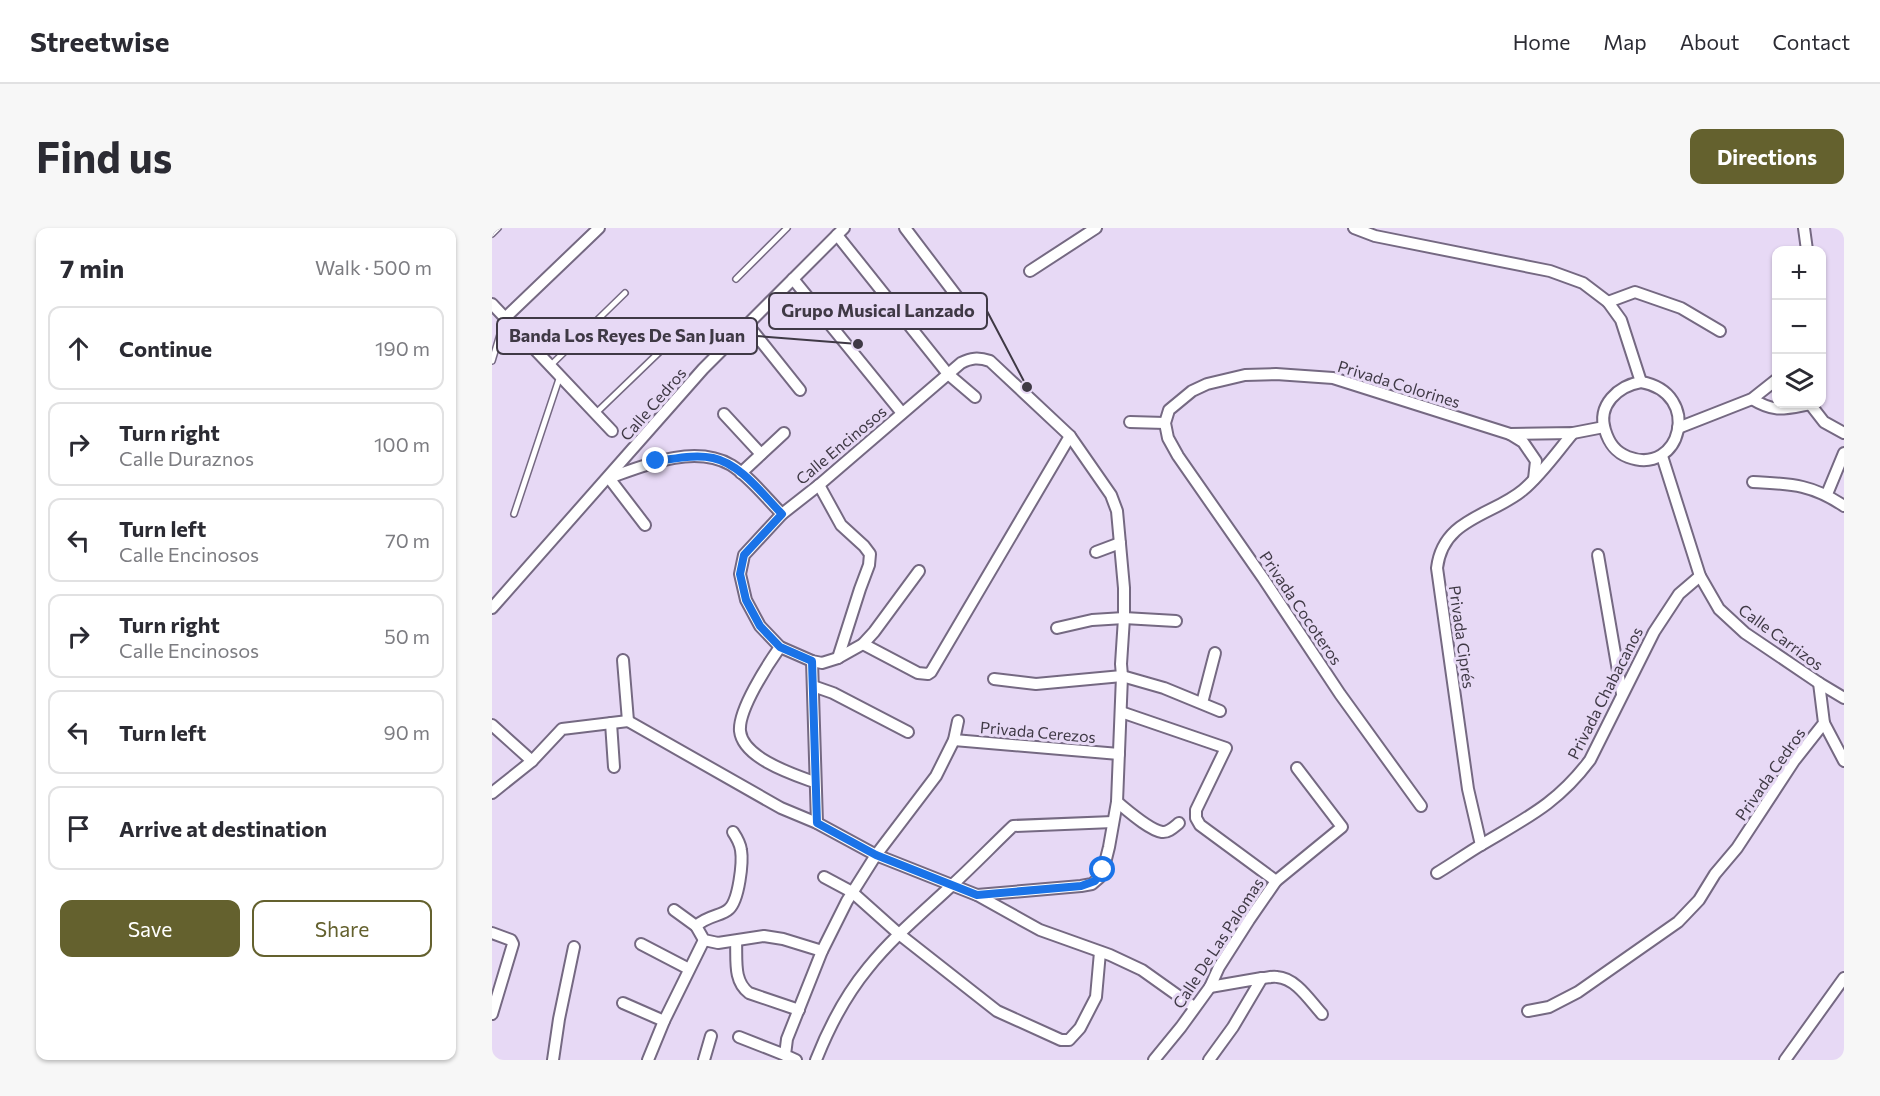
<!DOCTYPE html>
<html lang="en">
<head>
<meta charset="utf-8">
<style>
  body { margin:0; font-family:Commissioner,sans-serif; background:#f7f7f7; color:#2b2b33 }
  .controls { position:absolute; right:18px; top:18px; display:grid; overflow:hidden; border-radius:12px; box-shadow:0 2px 4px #0004 }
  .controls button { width:54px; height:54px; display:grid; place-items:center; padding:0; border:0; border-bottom:2px solid #e1e1e2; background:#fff; color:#2b2b33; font:30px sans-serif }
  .stop { position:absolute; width:18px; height:18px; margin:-14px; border:4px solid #1a73e8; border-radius:50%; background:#fff }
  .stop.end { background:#1a73e8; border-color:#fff; box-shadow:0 2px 6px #0008 }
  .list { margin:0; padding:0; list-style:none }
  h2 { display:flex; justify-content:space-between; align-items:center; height:78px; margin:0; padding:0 24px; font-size:26px }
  h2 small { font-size:20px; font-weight:400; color:#7c7c81 }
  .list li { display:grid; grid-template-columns:39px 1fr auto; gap:18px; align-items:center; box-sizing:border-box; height:84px; margin:0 12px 12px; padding:0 12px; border:2px solid #e1e1e2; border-radius:12px }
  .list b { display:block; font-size:22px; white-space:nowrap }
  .list p { margin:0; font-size:20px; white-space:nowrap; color:#7c7c81 }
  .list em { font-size:20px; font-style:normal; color:#7c7c81 }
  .actions { display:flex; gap:12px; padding:18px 24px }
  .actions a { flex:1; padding:14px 0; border:2px solid #64612e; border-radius:12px; text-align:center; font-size:21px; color:#64612e }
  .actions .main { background:#64612e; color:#fff }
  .icon { flex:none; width:33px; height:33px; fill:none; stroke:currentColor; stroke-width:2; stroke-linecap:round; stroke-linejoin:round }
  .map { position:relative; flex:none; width:1352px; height:832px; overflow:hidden; border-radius:12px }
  header { display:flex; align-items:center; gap:36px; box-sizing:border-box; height:84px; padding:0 30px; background:#fff; border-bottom:2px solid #e1e1e2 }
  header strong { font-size:28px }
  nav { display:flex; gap:33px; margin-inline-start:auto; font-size:21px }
  .intro { display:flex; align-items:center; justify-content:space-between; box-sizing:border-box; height:144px; padding:0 36px }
  h1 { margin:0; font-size:42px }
  .button { padding:15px 27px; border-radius:12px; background:#64612e; color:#fff; font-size:21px; font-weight:700 }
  main { display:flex; gap:36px; padding:0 36px }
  aside { flex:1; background:#fff; border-radius:12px; box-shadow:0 2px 4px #0004 }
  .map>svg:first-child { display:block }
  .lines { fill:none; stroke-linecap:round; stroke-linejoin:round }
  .service-casing { stroke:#756982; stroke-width:8 }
  .minor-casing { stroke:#756982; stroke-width:14 }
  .service { stroke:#fff; stroke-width:5 }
  .minor { stroke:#fff; stroke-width:10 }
  .route { stroke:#1a73e8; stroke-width:8 }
  .labels { text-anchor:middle; stroke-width:6; stroke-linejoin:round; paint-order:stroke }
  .street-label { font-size:16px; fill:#3f3945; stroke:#e7d9f5 }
  .leader { fill:none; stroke:#3f3945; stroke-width:2 }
  .callout-dot { fill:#3f3945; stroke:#e7d9f5; stroke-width:2 }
  .callout { fill:#e7d9f5; stroke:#3f3945; stroke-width:2 }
  .callout-label { font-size:18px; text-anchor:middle; font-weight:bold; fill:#3f3945 }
</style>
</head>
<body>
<header>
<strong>Streetwise</strong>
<nav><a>Home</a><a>Map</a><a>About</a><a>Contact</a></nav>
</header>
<div class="intro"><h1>Find us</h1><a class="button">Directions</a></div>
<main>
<aside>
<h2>7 min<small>Walk · 500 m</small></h2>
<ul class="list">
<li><svg class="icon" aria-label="ahead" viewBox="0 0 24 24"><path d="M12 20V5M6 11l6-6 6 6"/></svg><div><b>Continue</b></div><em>190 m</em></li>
<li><svg class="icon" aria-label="right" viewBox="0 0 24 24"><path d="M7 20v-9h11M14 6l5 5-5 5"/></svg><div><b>Turn right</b><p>Calle Duraznos</p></div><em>100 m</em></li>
<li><svg class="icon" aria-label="left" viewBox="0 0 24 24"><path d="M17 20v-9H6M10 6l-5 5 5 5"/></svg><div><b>Turn left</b><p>Calle Encinosos</p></div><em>70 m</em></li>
<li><svg class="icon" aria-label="right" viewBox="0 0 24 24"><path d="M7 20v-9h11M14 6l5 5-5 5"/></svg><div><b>Turn right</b><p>Calle Encinosos</p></div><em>50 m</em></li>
<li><svg class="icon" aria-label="left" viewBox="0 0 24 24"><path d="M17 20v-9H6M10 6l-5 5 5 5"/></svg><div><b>Turn left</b></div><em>90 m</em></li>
<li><svg class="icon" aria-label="arrive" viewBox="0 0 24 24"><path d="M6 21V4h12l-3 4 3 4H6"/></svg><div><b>Arrive at destination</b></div></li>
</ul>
<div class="actions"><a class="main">Save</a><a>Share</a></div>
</aside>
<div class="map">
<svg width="1352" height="832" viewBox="0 0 1352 832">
  <rect width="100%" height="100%" fill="#e7d9f5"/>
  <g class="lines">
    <g class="service-casing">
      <g id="service">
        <path d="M 0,6 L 6,0"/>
        <path d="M 244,51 L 295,0"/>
        <path d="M 0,133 L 13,90"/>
        <path d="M 59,137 L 133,65"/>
        <path d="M 104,185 L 183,109"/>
        <path d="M 22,286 L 68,148"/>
      </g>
    </g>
    <g class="minor-casing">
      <g id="minor">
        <path d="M 413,0 L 479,87"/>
        <path d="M 862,0 L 883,8 L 1058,43 L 1091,55 L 1116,74 L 1129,92 L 1149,154"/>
        <path d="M 1312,0 L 1315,22"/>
        <path d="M 345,7 L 456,146 L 483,169"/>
        <path d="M 538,43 L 604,0"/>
        <path d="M 301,51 L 410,185"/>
        <path d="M 1116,74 L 1143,64 L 1189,80 L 1228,103"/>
        <path d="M 0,76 L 120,203"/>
        <path d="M 13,90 L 107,0"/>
        <path d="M 256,97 L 308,162"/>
        <path d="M 1149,154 C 1211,165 1189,249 1136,229 C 1123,224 1117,215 1113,202 C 1105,177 1126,158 1149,154 Z"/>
        <path d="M 1260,171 C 1283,185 1292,181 1318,176"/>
        <path d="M 1318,176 L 1332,194 L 1352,205"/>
        <path d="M 232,186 L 269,226"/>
        <path d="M 638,194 L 673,195"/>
        <path d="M 1186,200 L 1260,171 L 1284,152"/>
        <path d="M 1018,206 L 1031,214 L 1044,233 L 1042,251"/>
        <path d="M 1170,228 L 1208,348 L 1227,381 L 1253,405 L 1327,455 L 1352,470"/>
        <path d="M 249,245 L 292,205"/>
        <path d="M 1261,254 C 1299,256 1319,256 1352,278"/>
        <path d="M 327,257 L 349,297 L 372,318 L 378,326 L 377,337 L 368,361 L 346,430"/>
        <path d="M 1335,266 L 1352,225"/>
        <path d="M 153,297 L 117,250 C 153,237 202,216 239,237 C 257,248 275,271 290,286"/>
        <path d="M 604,324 L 628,315"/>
        <path d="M 1106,327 L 1130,466"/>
        <path d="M 427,343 L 382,404 L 371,416 L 346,430 L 330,435 L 320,433 L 288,419 L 268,398 L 254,372 L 248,346 L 252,327 L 290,286 L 327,257 L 469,135 C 479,130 486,129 498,133 L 578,208 L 619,267 L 625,283 L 632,360 L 632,390 L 629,436 L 630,448 L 625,574 L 617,619 L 611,643 L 607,650 L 600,656 L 589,658 L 485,667"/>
        <path d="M 0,380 L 211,141 L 352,0"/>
        <path d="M 565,400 L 600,392 L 632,390 L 684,393"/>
        <path d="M 371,416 L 426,445 L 436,446 L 439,444 L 578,208"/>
        <path d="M 288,419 C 276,436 246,482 248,503 C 251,530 300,546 322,554"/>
        <path d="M 131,432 L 136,493"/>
        <path d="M 320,433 L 325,595"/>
        <path d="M 502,451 L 544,456 L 630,448 L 672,460 L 728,483"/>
        <path d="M 321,458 L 341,465 L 416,504"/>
        <path d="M 710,475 L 723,425"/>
        <path d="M 629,484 L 734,520 L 704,582 L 704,590 L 708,597 L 784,653"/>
        <path d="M 136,493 L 289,580 L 325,595 L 384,627 L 485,667 L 548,702 L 618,727 L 650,742 L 702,779"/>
        <path d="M 119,495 L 122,539"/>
        <path d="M 1332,495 L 1352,533"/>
        <path d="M 0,497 L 40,533"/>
        <path d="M 462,512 L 627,526"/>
        <path d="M 0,565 L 40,533 L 70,501 L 136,493"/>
        <path d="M 625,574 C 635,582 657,602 670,604 C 676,605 682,599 687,595"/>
        <path d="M 929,578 L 848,466 L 771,350 L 686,228 L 676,210 L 673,195 L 677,182 L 700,163 L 715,156 L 753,147 L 784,146 L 841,150 L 1018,206 L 1081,205 L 1112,199"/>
        <path d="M 989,617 L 976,561 L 945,340 C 951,290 1000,288 1031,262 C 1050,246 1065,224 1081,205"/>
        <path d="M 945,645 C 960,636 974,626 989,617 C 1034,590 1065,576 1098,532 L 1162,404 L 1187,366 L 1208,348"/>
        <path d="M 332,649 L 360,664 L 407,706 L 505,783 L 569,812 L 577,812 L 588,800 L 604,769 L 608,724"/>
        <path d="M 182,682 L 204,698 L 212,712 L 226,715 L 272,708 L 291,711 L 330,723"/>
        <path d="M 204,698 C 216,687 230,688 237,681 C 247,672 251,634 249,622 C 248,615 245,610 241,604"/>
        <path d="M 0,705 L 19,712 L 21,716 L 0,786"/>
        <path d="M 244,713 C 245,732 241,753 257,765 L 307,782"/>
        <path d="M 149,716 L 197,741"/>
        <path d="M 770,750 C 775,750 780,748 785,749 C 804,750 818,773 830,786"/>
        <path d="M 131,775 L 172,793"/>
        <path d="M 1036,783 L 1057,779 L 1086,764 L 1186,694 L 1207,672 L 1223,646 L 1245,620 L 1302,533 L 1332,495 L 1327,455"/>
        <path d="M 247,809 L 293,827"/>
        <path d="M 61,832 L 67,791 L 82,719"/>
        <path d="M 156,832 L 172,793 L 212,712"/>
        <path d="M 212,832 L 219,808"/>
        <path d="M 304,832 L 293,827 L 295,811 L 330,723 L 355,673 L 384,627 L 444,548 L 462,512 L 466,493"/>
        <path d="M 324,832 C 337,799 353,768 376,740 C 400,710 430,685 458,659 C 480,639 500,618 521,598 L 621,594"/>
        <path d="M 662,832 L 689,799 L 718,759 L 727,739 L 757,692 L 784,653 L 850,599 L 805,540"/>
        <path d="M 717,832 L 741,799 L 770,750 L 718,759"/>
        <path d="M 1293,832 L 1352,750"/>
      </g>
    </g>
    <use href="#service" class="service"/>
    <use href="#minor" class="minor"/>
  </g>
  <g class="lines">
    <path class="route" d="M 164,233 C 182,231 202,226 221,230 C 249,236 271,267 290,286 L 252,327 L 248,346 L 254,372 L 268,398 L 288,419 L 320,433 L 325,595 L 384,627 L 485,667 L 589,658 L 603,653 L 611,642"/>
  </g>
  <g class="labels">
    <g class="street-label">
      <text transform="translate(907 156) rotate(17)" y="6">Privada Colorines</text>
      <text transform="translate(161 176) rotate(-49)" y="6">Calle Cedros</text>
      <text transform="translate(349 217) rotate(-40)" y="6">Calle Encinosos</text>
      <text transform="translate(809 380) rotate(56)" y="6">Privada Cocoteros</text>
      <text transform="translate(970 409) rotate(82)" y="6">Privada Ciprés</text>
      <text transform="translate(1289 409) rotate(36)" y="6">Calle Carrizos</text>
      <text transform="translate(1113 465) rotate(-63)" y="6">Privada Chabacanos</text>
      <text transform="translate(546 504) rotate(5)" y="6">Privada Cerezos</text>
      <text transform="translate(1278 546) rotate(-55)" y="6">Privada Cedros</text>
      <text transform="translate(726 715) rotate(-57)" y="6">Calle De Las Palomas</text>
    </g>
  </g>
  <path class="leader" d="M535 159L495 83M366 116L265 108"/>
  <g class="callout-dot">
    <circle cx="535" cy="159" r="6"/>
    <circle cx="366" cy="116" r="6"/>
  </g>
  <g class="callout">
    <rect x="277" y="65" width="218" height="36" rx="6"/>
    <rect x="5" y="90" width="260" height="36" rx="6"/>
  </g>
  <g class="callout-label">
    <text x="386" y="89">Grupo Musical Lanzado</text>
    <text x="135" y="114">Banda Los Reyes De San Juan</text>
  </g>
</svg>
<div class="controls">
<button>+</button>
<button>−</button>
<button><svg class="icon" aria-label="layers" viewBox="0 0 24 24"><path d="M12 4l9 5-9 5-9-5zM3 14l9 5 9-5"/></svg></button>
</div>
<div class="stop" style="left:611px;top:642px"></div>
<div class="stop end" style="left:164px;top:233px"></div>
</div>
</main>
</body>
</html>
